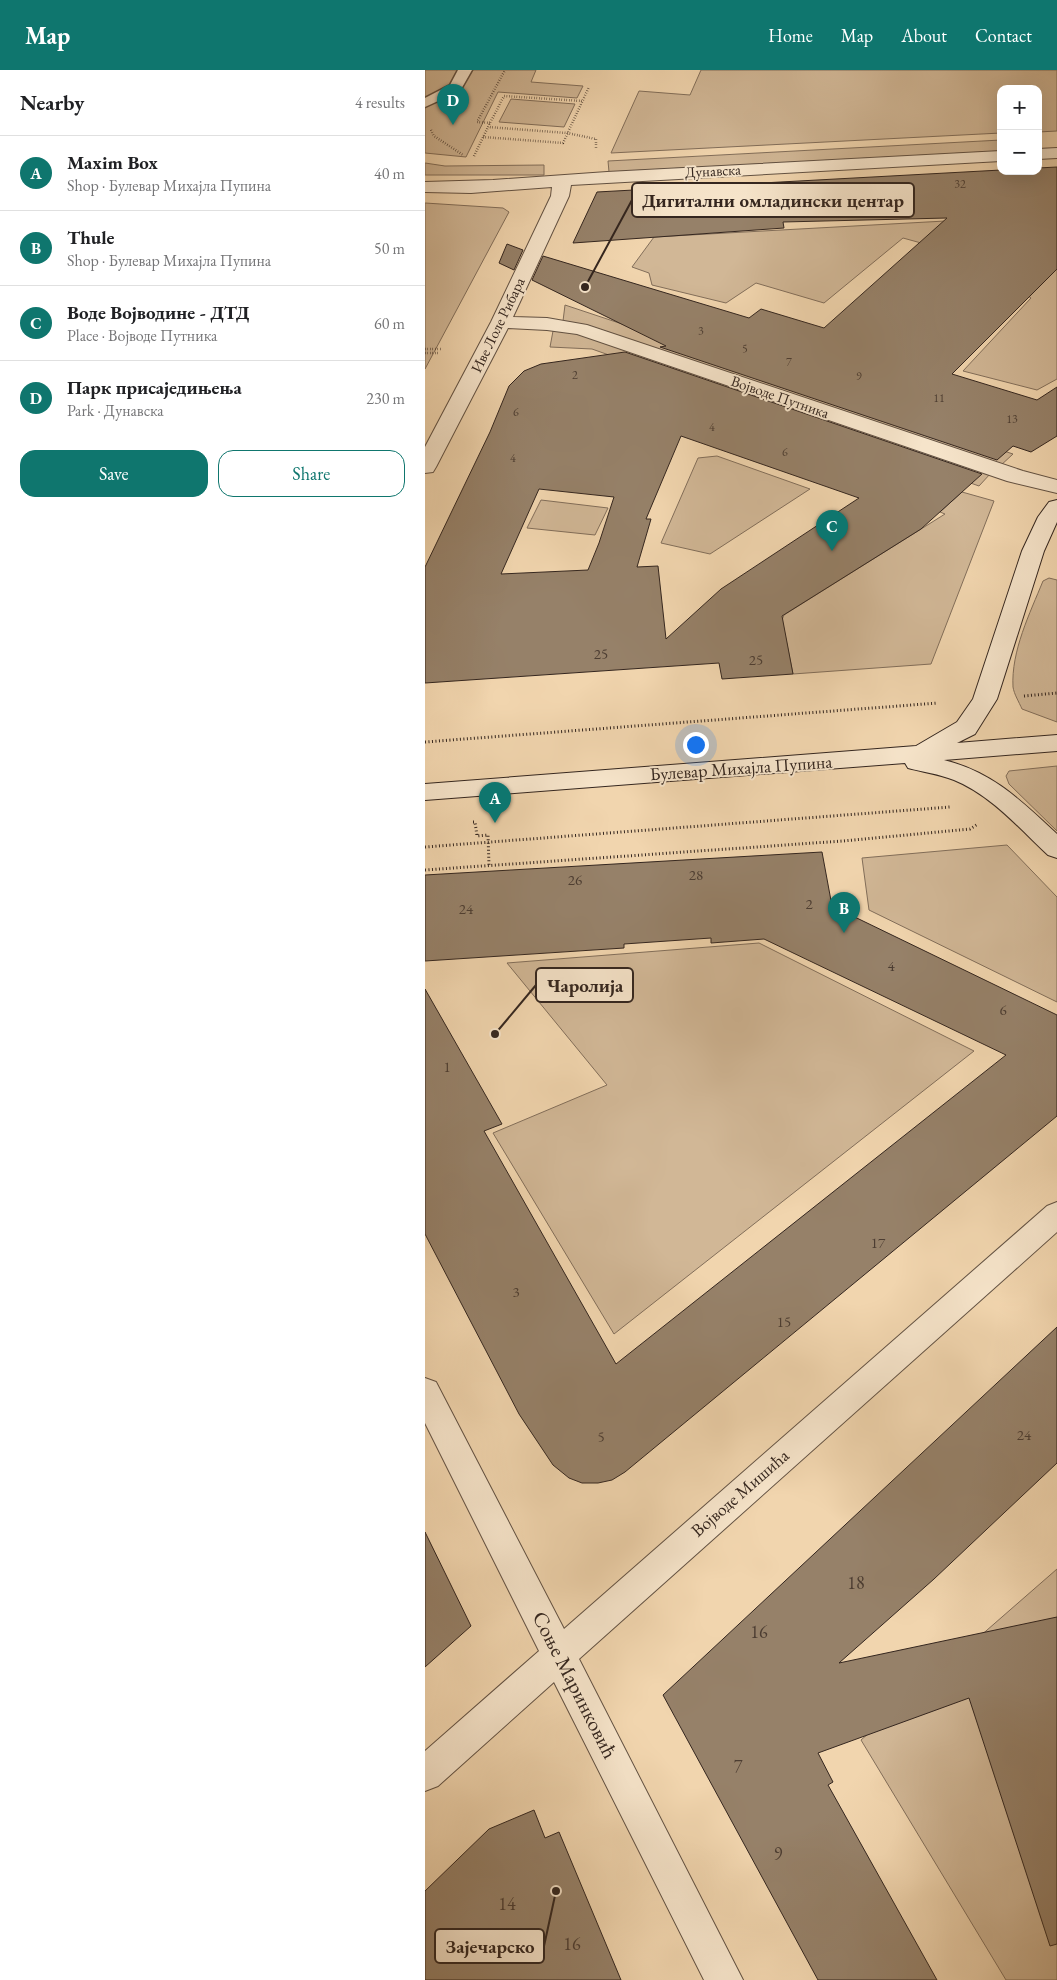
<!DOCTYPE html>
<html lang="en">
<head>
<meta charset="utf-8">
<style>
  body { margin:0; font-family:"EB Garamond",serif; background:#f2f2f2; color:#202124 }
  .controls { position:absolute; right:15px; top:15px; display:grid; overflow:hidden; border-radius:10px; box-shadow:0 5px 20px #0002 }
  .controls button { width:45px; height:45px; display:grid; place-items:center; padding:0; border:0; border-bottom:1px solid #e0e0e0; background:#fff; color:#202124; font:25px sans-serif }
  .you { position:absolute; left:270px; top:674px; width:18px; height:18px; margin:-12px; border:4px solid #fff; border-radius:50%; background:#1a73e8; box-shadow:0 0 0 8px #1a73e833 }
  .badge { display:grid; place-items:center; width:32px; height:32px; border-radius:50%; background:#0f766e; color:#fff; font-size:16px; font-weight:700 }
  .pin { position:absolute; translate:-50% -41px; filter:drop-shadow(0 1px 2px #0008) }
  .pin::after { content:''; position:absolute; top:26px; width:18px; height:15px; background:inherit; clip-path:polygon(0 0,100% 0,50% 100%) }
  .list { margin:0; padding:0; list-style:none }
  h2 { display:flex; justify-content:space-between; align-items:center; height:65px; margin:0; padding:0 20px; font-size:21px }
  h2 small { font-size:16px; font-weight:400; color:#757577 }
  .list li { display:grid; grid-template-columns:32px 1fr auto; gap:15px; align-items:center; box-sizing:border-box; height:75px; padding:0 20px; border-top:1px solid #e0e0e0 }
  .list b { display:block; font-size:19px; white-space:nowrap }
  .list p { margin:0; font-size:16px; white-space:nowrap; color:#757577 }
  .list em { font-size:16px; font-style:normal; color:#757577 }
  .actions { display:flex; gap:10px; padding:15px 20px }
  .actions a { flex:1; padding:11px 0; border:1px solid #0f766e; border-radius:15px; text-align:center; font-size:18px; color:#0f766e }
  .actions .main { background:#0f766e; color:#fff }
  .map { position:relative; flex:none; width:632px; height:1910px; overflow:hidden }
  header { display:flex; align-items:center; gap:30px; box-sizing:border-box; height:70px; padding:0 25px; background:#0f766e; color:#fff }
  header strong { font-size:24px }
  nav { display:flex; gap:28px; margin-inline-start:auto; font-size:18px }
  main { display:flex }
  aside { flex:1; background:#fff }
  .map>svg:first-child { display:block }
  .green { fill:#d1b796; stroke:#826e5a }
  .building { fill:#968169; stroke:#34261f; fill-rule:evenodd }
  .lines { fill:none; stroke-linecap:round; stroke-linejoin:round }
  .service-casing { stroke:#635243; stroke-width:3 }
  .minor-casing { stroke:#635243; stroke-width:2 }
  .secondary-casing { stroke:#34261f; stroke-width:2 }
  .path-far1 { stroke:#34261f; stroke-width:2.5; stroke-dasharray:0.5 2; stroke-linecap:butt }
  .path { stroke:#34261f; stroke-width:3; stroke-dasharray:1 2.5; stroke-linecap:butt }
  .service { fill:#f6e4ca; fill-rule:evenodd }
  .minor { fill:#f6e4ca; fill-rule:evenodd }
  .secondary { fill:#f6e4ca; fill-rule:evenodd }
  .labels { text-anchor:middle; stroke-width:4; stroke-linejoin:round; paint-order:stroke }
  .far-number-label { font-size:12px; fill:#4c3d32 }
  .far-street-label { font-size:15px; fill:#34261f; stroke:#f6e4ca }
  .number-label { font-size:15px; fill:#4c3d32 }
  .street-label { font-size:18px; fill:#34261f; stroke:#f6e4ca }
  .near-number-label { font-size:18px; fill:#4c3d32 }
  .near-street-label { font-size:21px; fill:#34261f; stroke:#f6e4ca }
  .leader { fill:none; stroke:#34261f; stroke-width:2 }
  .callout-dot { fill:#34261f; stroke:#f6e4ca; stroke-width:2 }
  .callout { fill:#f6e4ca; stroke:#34261f; stroke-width:2 }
  .callout-label { font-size:19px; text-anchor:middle; font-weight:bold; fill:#34261f }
</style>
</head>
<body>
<header>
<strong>Map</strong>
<nav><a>Home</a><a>Map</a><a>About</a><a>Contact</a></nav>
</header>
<main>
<aside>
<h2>Nearby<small>4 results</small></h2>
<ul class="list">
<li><span class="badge">A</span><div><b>Maxim Box</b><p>Shop · Булевар Михајла Пупина</p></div><em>40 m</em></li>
<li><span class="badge">B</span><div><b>Thule</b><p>Shop · Булевар Михајла Пупина</p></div><em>50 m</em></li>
<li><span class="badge">C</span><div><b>Воде Војводине - ДТД</b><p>Place · Војводе Путника</p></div><em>60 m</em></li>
<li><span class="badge">D</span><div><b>Парк присаједињења</b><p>Park · Дунавска</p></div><em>230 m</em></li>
</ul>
<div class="actions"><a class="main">Save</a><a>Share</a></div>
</aside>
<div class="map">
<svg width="632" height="1910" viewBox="0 0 632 1910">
  <rect width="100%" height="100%" fill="#f1d5ae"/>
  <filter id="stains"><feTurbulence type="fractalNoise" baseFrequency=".004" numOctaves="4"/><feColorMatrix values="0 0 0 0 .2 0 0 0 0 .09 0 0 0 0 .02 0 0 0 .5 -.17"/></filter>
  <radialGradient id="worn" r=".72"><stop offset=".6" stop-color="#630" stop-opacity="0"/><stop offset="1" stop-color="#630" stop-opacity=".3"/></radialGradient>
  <g class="green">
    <path d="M 0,0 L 111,0 L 106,12 L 158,16 L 152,28 L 73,22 L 41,87 L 0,83 Z"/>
    <path d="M 276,0 L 632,0 L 632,61 L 613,62 L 613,19 L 576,19 L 576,63 L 186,83 L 214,21 L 265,25 Z"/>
    <path d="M 86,29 L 150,34 L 139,57 L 74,52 Z"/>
    <path d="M 576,70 L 576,81 L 184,102 L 183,91 Z"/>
    <path d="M 0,93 L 20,96 L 119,95 L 119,105 L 0,105 Z"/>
    <path d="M 0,133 L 78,138 L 84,142 L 0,299 Z"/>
    <path d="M 575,148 L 632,157 L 632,309 L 612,320 L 538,301 L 606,228 L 596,221 L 612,205 L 478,168 L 399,233 L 331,213 L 301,233 L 227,215 L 224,203 L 207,197 L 229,167 Z"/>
    <path d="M 140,235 L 588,384 L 574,397 L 138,251 Z"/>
    <path d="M 128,261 L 148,262 L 566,403 L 554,416 L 167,279 L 125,277 Z"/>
    <path d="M 292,386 L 385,419 L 285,484 L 236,473 L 273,388 Z"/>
    <path d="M 537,422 L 569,431 L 506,594 L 368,604 L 357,550 L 359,545 L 520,444 L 515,442 Z"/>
    <path d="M 116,430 L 183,438 L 170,465 L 102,458 Z"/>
    <path d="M 624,508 L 632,510 L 632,652 L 597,639 C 594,632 589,624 588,617 C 586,581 605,543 618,511 Z"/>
    <path d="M 632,696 L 632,761 L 584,714 L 581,706 L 584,701 Z"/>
    <path d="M 582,775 L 632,827 L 632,932 L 444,840 L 437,788 Z"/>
    <path d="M 334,873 L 549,981 L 189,1264 L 68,1063 L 182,1015 L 82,893 Z"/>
    <path d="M 632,1499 L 632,1910 L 581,1910 L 436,1670 Z"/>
  </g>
  <g class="building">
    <path d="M 632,97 L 632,199 L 527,304 L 612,330 L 632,317 L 632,366 L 606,382 L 588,376 L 572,390 L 235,277 L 241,276 L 107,210 L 118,186 L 324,248 L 336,239 L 399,258 L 522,148 L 358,152 L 359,158 L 148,173 L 172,122 L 576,100 L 613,101 L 613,98 Z"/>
    <path d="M 82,174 L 98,180 L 89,200 L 74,193 Z"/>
    <path d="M 200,282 L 557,404 L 496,459 L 357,546 L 368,604 L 297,609 L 294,593 L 0,613 L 0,497 L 65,362 L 84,316 L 99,301 L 116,294 ZM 256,366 L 434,428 L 296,519 L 241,569 L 233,496 L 212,497 L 226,449 L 221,449 ZM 114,419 L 189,427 L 174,473 L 163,500 L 76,504 Z"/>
    <path d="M 397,782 L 407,836 L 632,945 L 632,1046 L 200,1402 L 187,1410 L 173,1413 L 157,1413 L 144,1408 L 128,1395 L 94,1344 L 0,1164 L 0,919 L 77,1054 L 59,1061 L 191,1294 L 581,985 L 339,869 L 286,873 L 286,868 L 199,874 L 199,878 L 0,891 L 0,805 Z"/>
    <path d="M 632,1257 L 632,1393 L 509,1509 L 414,1593 L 632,1547 L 632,1874 L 625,1876 L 544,1628 L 393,1683 L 408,1712 L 403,1715 L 512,1910 L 393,1910 L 238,1625 Z"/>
    <path d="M 0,1462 L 46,1556 L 0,1597 Z"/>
    <path d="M 109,1740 L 120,1768 L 134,1762 L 196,1910 L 0,1910 L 0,1821 L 64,1759 Z"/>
  </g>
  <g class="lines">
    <g class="service-casing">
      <path id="service" d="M 33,0 L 47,0 L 35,21 L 0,37 L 0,28 L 25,15 Z"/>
    </g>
    <g class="minor-casing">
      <g id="minor">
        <path d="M 632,78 L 632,88 L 613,89 L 613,79 Z"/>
        <path d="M 576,81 L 576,91 L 146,115 L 144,126 L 88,247 L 122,248 L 162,255 L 598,401 L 632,410 L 632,423 L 582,411 L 152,264 L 122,260 L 83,258 L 11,397 L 8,402 L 0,403 L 0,377 L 66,252 L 126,126 L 127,117 L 46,123 L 0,122 L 0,112 L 68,110 L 182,102 Z"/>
        <path d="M 632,1132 L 632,1162 L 154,1589 L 318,1910 L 279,1910 L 129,1612 L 13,1716 L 0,1721 L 0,1681 L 114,1581 L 0,1353 L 0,1308 L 11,1312 L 139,1559 L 622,1136 Z"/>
      </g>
    </g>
    <g class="secondary-casing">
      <path id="secondary" d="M 632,430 L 632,452 L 619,481 L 572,629 L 550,664 L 532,673 L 632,665 L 632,681 L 519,690 C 568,702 596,731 632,764 L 632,788 L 623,785 C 594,758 566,725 529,710 C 514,704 498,702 483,698 L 480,693 L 0,730 L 0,714 L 491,676 L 532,652 L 548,629 L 597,481 L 613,447 L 624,432 Z"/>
    </g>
    <g class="path-far1">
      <path d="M 157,31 L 79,26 L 63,57 L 142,63 L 171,69 L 171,78"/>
      <path d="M 65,53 L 52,52 L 80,0"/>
      <path d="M 6,60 L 9,66 L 38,85"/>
      <path d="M 58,67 L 138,73 L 164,17"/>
      <path d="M 49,86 L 63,57"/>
      <path d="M 0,279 L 16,279"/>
      <path d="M 0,283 L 14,283"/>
    </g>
    <g class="path">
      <path d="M 599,626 L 632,623"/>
      <path d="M 0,672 L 513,633"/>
      <path d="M 48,752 L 50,752 L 52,766 L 63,765 L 64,795"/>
      <path d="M 0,777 L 525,737"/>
      <path d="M 0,800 L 418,771 L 545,759 L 553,754"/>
    </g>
    <use href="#service" class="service"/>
    <use href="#minor" class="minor"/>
    <use href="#secondary" class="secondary"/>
  </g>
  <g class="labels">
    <g class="far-number-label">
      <text x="535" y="118">32</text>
      <text x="276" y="265">3</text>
      <text x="320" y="282">5</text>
      <text x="364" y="296">7</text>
      <text x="150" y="309">2</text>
      <text x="434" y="310">9</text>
      <text x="514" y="332">11</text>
      <text x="91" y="346">6</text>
      <text x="587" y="353">13</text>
      <text x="287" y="361">4</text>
      <text x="360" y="386">6</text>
      <text x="88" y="392">4</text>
    </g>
    <g class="far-street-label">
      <text transform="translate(288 101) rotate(-3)" y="5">Дунавска</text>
      <text transform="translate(73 255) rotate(-64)" y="5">Иве Лоле Рибара</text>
      <text transform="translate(355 327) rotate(19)" y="5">Војводе Путника</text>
    </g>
    <g class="number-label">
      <text x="176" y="589">25</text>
      <text x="331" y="595">25</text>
      <text x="271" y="810">28</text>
      <text x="150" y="815">26</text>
      <text x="384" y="839">2</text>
      <text x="41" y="844">24</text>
      <text x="466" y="901">4</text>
      <text x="578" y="945">6</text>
      <text x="22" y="1002">1</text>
      <text x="453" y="1178">17</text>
      <text x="91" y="1227">3</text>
      <text x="359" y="1257">15</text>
      <text x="599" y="1370">24</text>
      <text x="176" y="1372">5</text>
    </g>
    <g class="street-label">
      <text transform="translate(316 698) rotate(-4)" y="6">Булевар Михајла Пупина</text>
      <text transform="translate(315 1423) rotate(-41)" y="6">Војводе Мишића</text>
    </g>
    <g class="near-number-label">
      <text x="431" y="1519">18</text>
      <text x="334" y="1568">16</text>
      <text x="313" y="1703">7</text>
      <text x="353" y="1790">9</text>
      <text x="82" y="1840">14</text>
      <text x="147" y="1880">16</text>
    </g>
    <g class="near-street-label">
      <text transform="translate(150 1615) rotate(63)" y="7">Соње Маринковић</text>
    </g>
  </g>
  <path class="leader" d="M160 217L207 130M70 964L111 915M131 1821L119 1876"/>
  <g class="callout-dot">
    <circle cx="160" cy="217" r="5"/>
    <circle cx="70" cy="964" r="5"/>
    <circle cx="131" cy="1821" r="5"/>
  </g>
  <g class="callout">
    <rect x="207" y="113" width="282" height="34" rx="5"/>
    <rect x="111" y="898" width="97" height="34" rx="5"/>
    <rect x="10" y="1859" width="109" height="34" rx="5"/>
  </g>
  <g class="callout-label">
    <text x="348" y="137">Дигитални омладински центар</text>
    <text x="160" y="922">Чаролија</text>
    <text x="65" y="1883">Зајечарско</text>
  </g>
  <rect width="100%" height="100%" filter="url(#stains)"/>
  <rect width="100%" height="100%" fill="url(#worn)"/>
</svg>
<div class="controls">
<button>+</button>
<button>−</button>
</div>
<div class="you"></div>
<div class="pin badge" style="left:70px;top:753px">A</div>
<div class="pin badge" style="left:419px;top:863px">B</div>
<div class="pin badge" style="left:407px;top:481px">C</div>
<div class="pin badge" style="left:28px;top:55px">D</div>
</div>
</main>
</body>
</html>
